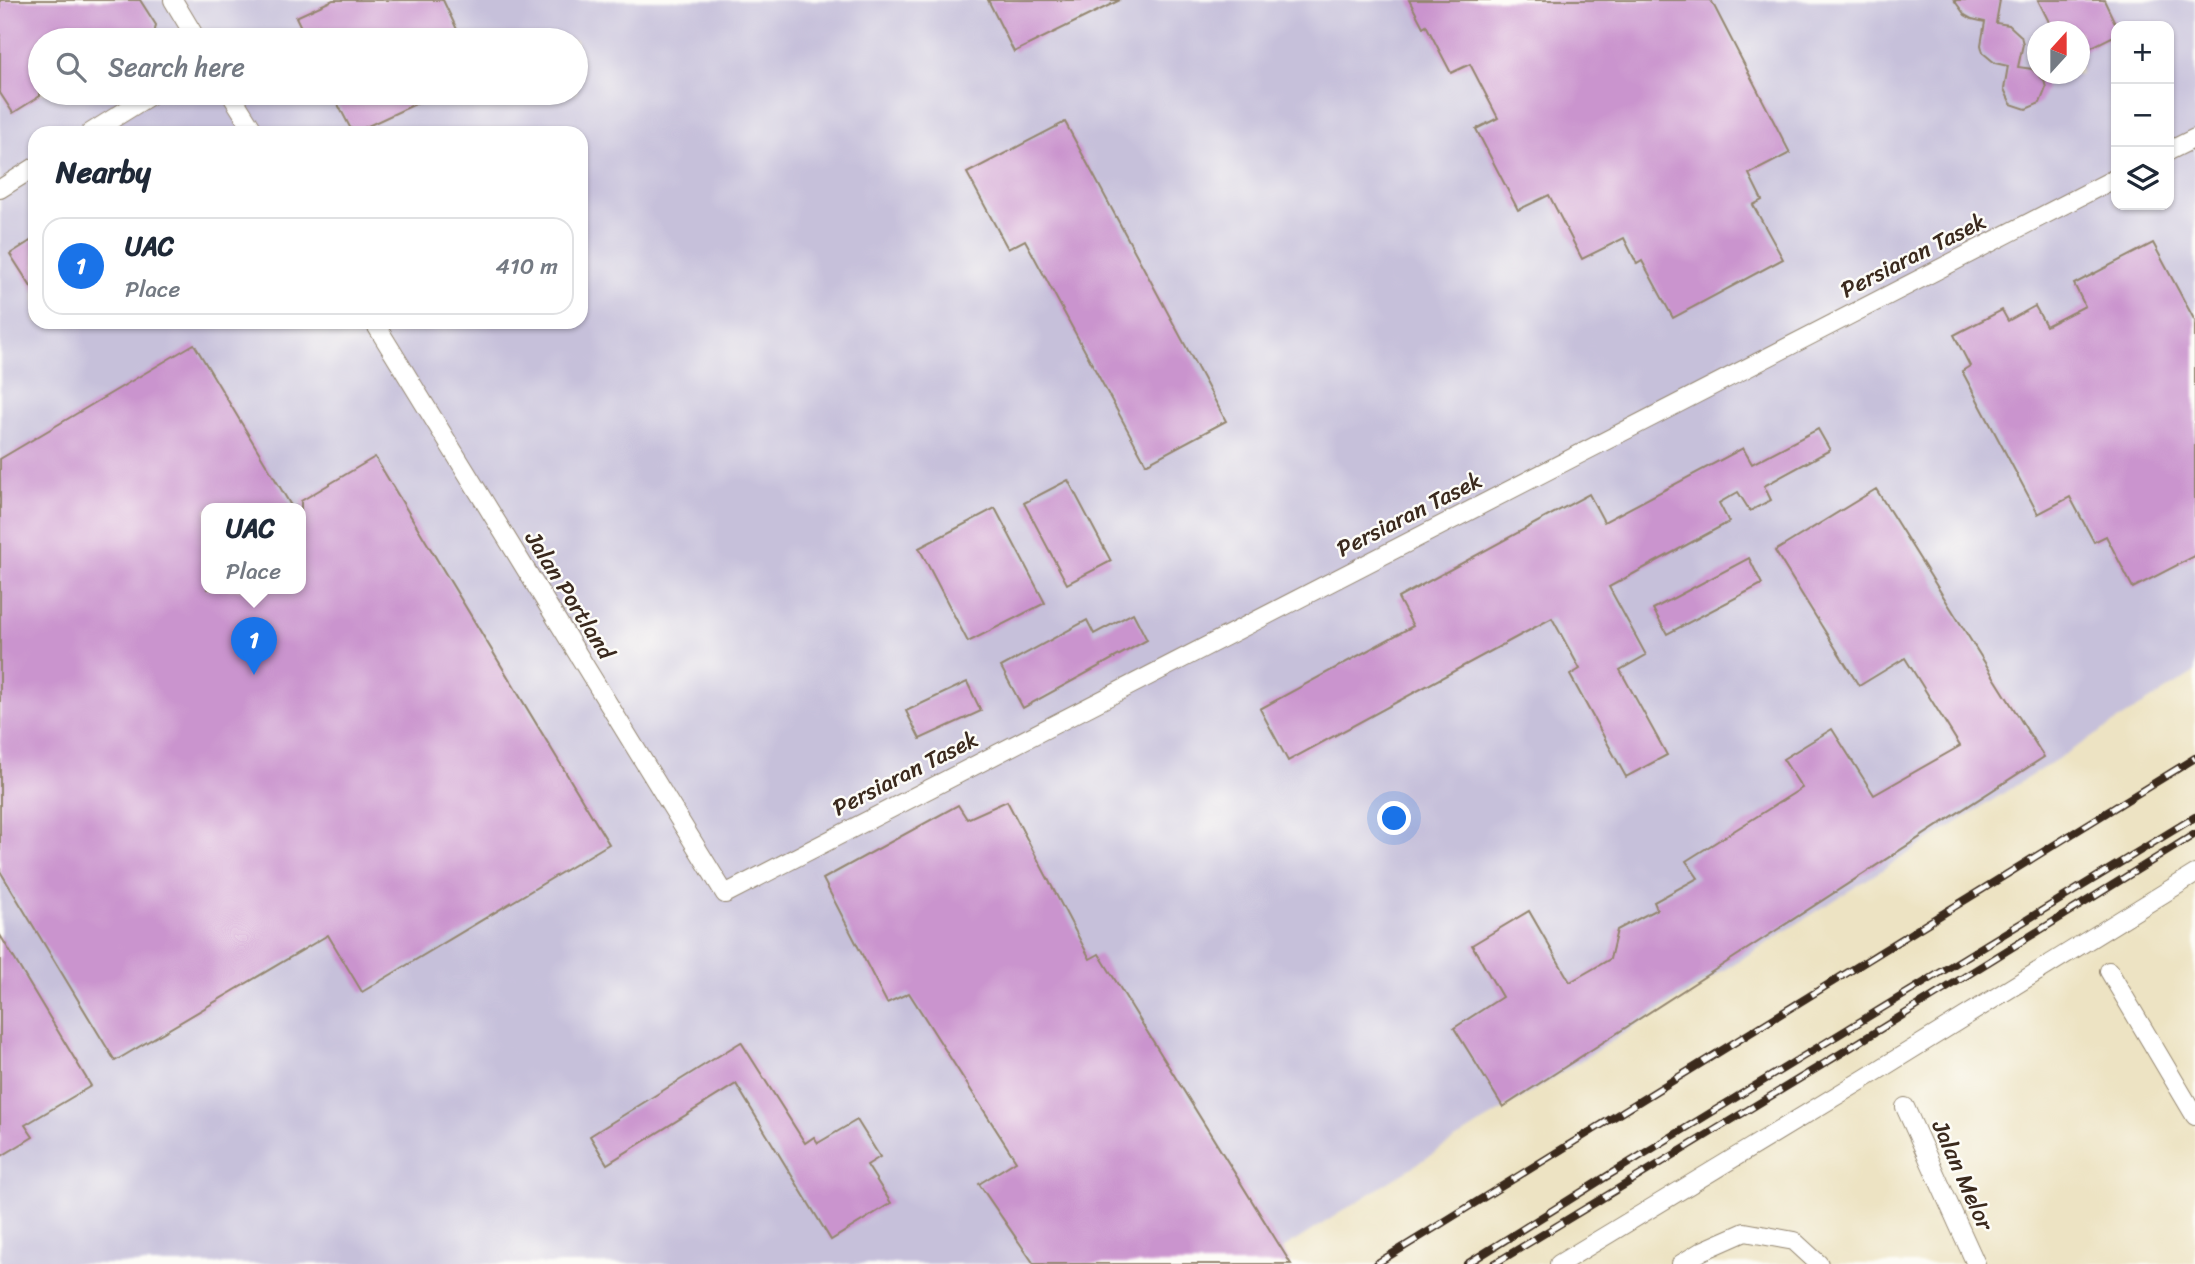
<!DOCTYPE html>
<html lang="en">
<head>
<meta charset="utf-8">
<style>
  body { margin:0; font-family:Sriracha,sans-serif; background:#f2f2f3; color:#1f2937 }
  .controls { position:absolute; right:21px; top:21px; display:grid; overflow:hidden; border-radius:14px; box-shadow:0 2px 5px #0004 }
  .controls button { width:63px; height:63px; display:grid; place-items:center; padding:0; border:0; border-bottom:2px solid #e0e1e3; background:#fff; color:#1f2937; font:35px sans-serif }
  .compass { position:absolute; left:2027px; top:21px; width:63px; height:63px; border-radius:50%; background:#fff; box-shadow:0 2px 5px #0004; rotate:21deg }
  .you { position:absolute; left:1395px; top:819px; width:24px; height:24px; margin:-18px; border:5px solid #fff; border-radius:50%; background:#1a73e8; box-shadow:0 0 0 10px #1a73e833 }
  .badge { display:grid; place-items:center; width:46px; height:46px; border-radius:50%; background:#1a73e8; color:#fff; font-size:23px; font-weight:700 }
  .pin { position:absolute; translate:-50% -58px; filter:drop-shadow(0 2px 4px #0008) }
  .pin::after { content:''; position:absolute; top:37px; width:24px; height:21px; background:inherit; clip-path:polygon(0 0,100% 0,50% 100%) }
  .popup { position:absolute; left:201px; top:503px; width:105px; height:91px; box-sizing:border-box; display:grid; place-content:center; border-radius:14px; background:#fff; filter:drop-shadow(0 2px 5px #0005); font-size:23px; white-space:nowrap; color:#747a83 }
  .popup b { font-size:26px; color:#1f2937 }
  .popup::after { content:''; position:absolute; left:50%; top:100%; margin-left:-14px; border:14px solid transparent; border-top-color:#fff }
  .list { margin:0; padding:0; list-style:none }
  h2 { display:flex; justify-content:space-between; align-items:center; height:91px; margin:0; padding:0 28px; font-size:30px }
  h2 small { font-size:23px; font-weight:400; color:#747a83 }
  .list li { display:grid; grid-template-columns:46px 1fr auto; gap:21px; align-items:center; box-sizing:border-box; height:98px; margin:0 14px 14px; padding:0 14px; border:2px solid #e0e1e3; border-radius:21px }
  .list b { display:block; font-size:26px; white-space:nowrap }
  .list p { margin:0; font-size:23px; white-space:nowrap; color:#747a83 }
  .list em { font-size:23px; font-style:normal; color:#747a83 }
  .icon { flex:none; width:38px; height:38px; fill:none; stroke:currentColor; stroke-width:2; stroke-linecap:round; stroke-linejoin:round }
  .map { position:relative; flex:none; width:2195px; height:1264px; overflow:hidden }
  .search { position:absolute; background:#fff; box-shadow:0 2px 5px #0004; left:28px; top:28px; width:560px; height:77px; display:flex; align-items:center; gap:18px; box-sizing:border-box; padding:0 24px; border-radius:38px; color:#747a83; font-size:26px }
  .panel { position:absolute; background:#fff; box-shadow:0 2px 5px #0004; left:28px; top:126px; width:560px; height:203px; border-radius:21px }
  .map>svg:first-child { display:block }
  .industrial { fill:#c6c0da; fill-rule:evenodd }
  .building { fill:#ca94ce }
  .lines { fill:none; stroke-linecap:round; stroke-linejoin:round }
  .minor-casing { stroke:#948670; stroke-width:20 }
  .minor { stroke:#fff; stroke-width:18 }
  .rail-casing { stroke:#3b2a1e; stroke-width:8 }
  .rail { stroke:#fdfcf7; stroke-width:5; stroke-dasharray:16; stroke-linecap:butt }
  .labels { text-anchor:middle; stroke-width:5; stroke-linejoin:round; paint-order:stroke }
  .street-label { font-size:23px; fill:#3b2a1e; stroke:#fdfcf7 }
</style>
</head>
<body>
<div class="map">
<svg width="2195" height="1264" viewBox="0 0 2195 1264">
  <rect width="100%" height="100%" fill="#fdfcf7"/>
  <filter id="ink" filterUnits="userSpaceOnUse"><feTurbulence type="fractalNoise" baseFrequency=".0143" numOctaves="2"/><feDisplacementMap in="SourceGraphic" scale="14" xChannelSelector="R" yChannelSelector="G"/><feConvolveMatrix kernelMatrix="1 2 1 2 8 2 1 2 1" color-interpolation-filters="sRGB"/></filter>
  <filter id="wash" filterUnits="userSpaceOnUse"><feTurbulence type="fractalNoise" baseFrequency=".00686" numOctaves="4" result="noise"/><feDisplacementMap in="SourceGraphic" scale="28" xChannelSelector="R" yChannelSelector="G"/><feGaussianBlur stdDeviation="1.57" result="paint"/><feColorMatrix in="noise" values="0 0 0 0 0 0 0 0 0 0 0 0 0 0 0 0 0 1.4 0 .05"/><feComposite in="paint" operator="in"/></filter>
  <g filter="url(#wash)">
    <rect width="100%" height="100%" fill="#ede3c3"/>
    <path class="industrial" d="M 0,0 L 2195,0 L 2195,672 L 1259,1264 L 0,1264 ZM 2116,26 L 2169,26 L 2169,205 L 2116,205 ZM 2038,32 L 2080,32 L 2080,74 L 2038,74 ZM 40,40 L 576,40 L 576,93 L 40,93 ZM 35,133 L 581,133 L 581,322 L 35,322 ZM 207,509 L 301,509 L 301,589 L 207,589 Z"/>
    <g id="blocks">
      <g class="building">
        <path d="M 0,0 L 140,0 L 156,25 L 153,40 L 40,40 L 40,96 L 13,113 L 0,93 Z"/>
        <path d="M 333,0 L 443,0 L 462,40 L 307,40 L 296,17 Z"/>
        <path d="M 988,0 L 1120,0 L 1014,52 Z"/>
        <path d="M 1409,0 L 1711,0 L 1790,153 L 1749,174 L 1762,200 L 1753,205 L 1783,259 L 1673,318 L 1642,261 L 1637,264 L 1624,238 L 1582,259 L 1549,195 L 1518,210 L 1476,129 L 1498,118 L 1470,64 L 1451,73 L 1426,25 L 1423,27 Z"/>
        <path d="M 1954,0 L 2000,0 L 1996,23 L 2009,25 L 2021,36 L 2023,44 L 2018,67 L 2032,69 L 2044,80 L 2046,88 L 2040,103 L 2026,109 L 2011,104 L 2004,89 L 2008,66 L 1995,63 L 1983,53 L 1981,45 L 1985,22 L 1972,19 L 1965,15 Z"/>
        <path d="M 2038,0 L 2104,0 L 2116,25 L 2116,35 L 2080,53 L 2080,32 L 2054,32 Z"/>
        <path d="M 332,93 L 439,93 L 353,133 Z"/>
        <path d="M 1065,122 L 1226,421 L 1146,464 L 1025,240 L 1008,249 L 967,173 Z"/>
        <path d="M 35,238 L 35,293 L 10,254 Z"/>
        <path d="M 2153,243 L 2195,321 L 2195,556 L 2133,588 L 2106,536 L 2094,542 L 2070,497 L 2038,514 L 1962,371 L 1970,366 L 1954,335 L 2002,310 L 2008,321 L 2035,306 L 2046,326 L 2085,306 L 2074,284 Z"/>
        <path d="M 194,344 L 293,509 L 207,509 L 207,589 L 301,589 L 301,501 L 375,457 L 609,844 L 362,992 L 328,935 L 115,1061 L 0,871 L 0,459 Z"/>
        <path d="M 1818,429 L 1830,450 L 1764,486 L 1771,500 L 1750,511 L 1738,492 L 1719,503 L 1729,522 L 1609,587 L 1646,655 L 1620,670 L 1667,755 L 1626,777 L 1570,675 L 1580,669 L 1552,618 L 1288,761 L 1260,709 L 1413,626 L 1398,598 L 1589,494 L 1604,522 L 1743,448 L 1752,464 Z"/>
        <path d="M 1068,480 L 1111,561 L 1067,584 L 1024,503 Z"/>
        <path d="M 1876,489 L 2044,757 L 1503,1107 L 1454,1028 L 1502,997 L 1472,945 L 1529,911 L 1570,982 L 1610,959 L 1617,930 L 1657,909 L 1654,902 L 1698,878 L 1686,861 L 1802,788 L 1783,759 L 1832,729 L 1874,795 L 1960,746 L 1905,658 L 1859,686 L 1775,551 Z"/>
        <path d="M 995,508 L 1045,603 L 968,642 L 919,548 Z"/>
        <path d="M 1749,558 L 1762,584 L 1667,634 L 1653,609 Z"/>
        <path d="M 1133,613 L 1147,640 L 1023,708 L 1001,667 L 1087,620 L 1094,634 Z"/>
        <path d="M 967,682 L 981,711 L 920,739 L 906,711 Z"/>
        <path d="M 1007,801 L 1090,959 L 1099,954 L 1291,1264 L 1034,1264 L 979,1184 L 1016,1161 L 909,993 L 887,1003 L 823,879 L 958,805 L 967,819 Z"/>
        <path d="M 0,935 L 91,1086 L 25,1125 L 33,1137 L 0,1157 Z"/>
        <path d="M 741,1042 L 805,1143 L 814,1137 L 818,1143 L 857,1120 L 880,1157 L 867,1165 L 891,1203 L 831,1240 L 736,1084 L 607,1164 L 590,1136 Z"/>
      </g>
    </g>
  </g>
  <g filter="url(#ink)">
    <use href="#blocks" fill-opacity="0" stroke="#948670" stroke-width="2"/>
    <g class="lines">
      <g class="minor-casing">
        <g id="minor">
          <path d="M 173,0 L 197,40"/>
          <path d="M 230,93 L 255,133"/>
          <path d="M 90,133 L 154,93"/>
          <path d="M 2169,151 L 2195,138"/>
          <path d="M 0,189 L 35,167"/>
          <path d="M 374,322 L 725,894 L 2116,178"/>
          <path d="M 2109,971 L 2195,1116"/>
          <path d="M 1905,1107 L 1976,1264"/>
          <path d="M 1559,1264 L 1864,1079 L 2195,874"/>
          <path d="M 1681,1264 L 1702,1251 L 1745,1232 L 1794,1241 L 1819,1264"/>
        </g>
      </g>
      <use href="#minor" class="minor"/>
      <g class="rail-casing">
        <g id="rail">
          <path d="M 1376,1264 L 2195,758"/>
          <path d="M 1467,1264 L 1604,1178 L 2195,817"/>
          <path d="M 1494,1264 L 1840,1054 L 2195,834"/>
        </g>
      </g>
      <use href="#rail" class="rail"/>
    </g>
  </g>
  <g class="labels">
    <g class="street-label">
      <text transform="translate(1913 255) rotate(-27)" y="8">Persiaran Tasek</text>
      <text transform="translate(1409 514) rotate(-27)" y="8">Persiaran Tasek</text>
      <text transform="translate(570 595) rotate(58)" y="8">Jalan Portland</text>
      <text transform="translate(905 773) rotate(-27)" y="8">Persiaran Tasek</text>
      <text transform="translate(1963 1175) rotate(66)" y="8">Jalan Melor</text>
    </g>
  </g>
</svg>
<div class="controls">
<button>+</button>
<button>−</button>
<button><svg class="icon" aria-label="layers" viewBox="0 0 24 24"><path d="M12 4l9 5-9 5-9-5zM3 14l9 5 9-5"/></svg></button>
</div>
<svg class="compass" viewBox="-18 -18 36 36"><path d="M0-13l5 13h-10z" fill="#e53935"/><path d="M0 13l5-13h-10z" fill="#747a83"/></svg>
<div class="you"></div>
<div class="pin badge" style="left:254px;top:675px">1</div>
<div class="popup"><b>UAC</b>Place</div>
<div class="search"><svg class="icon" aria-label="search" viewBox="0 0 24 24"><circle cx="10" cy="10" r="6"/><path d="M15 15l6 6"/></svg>Search here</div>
<section class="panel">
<h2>Nearby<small></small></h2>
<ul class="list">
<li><span class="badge">1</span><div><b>UAC</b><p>Place</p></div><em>410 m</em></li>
</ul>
</section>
</div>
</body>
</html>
